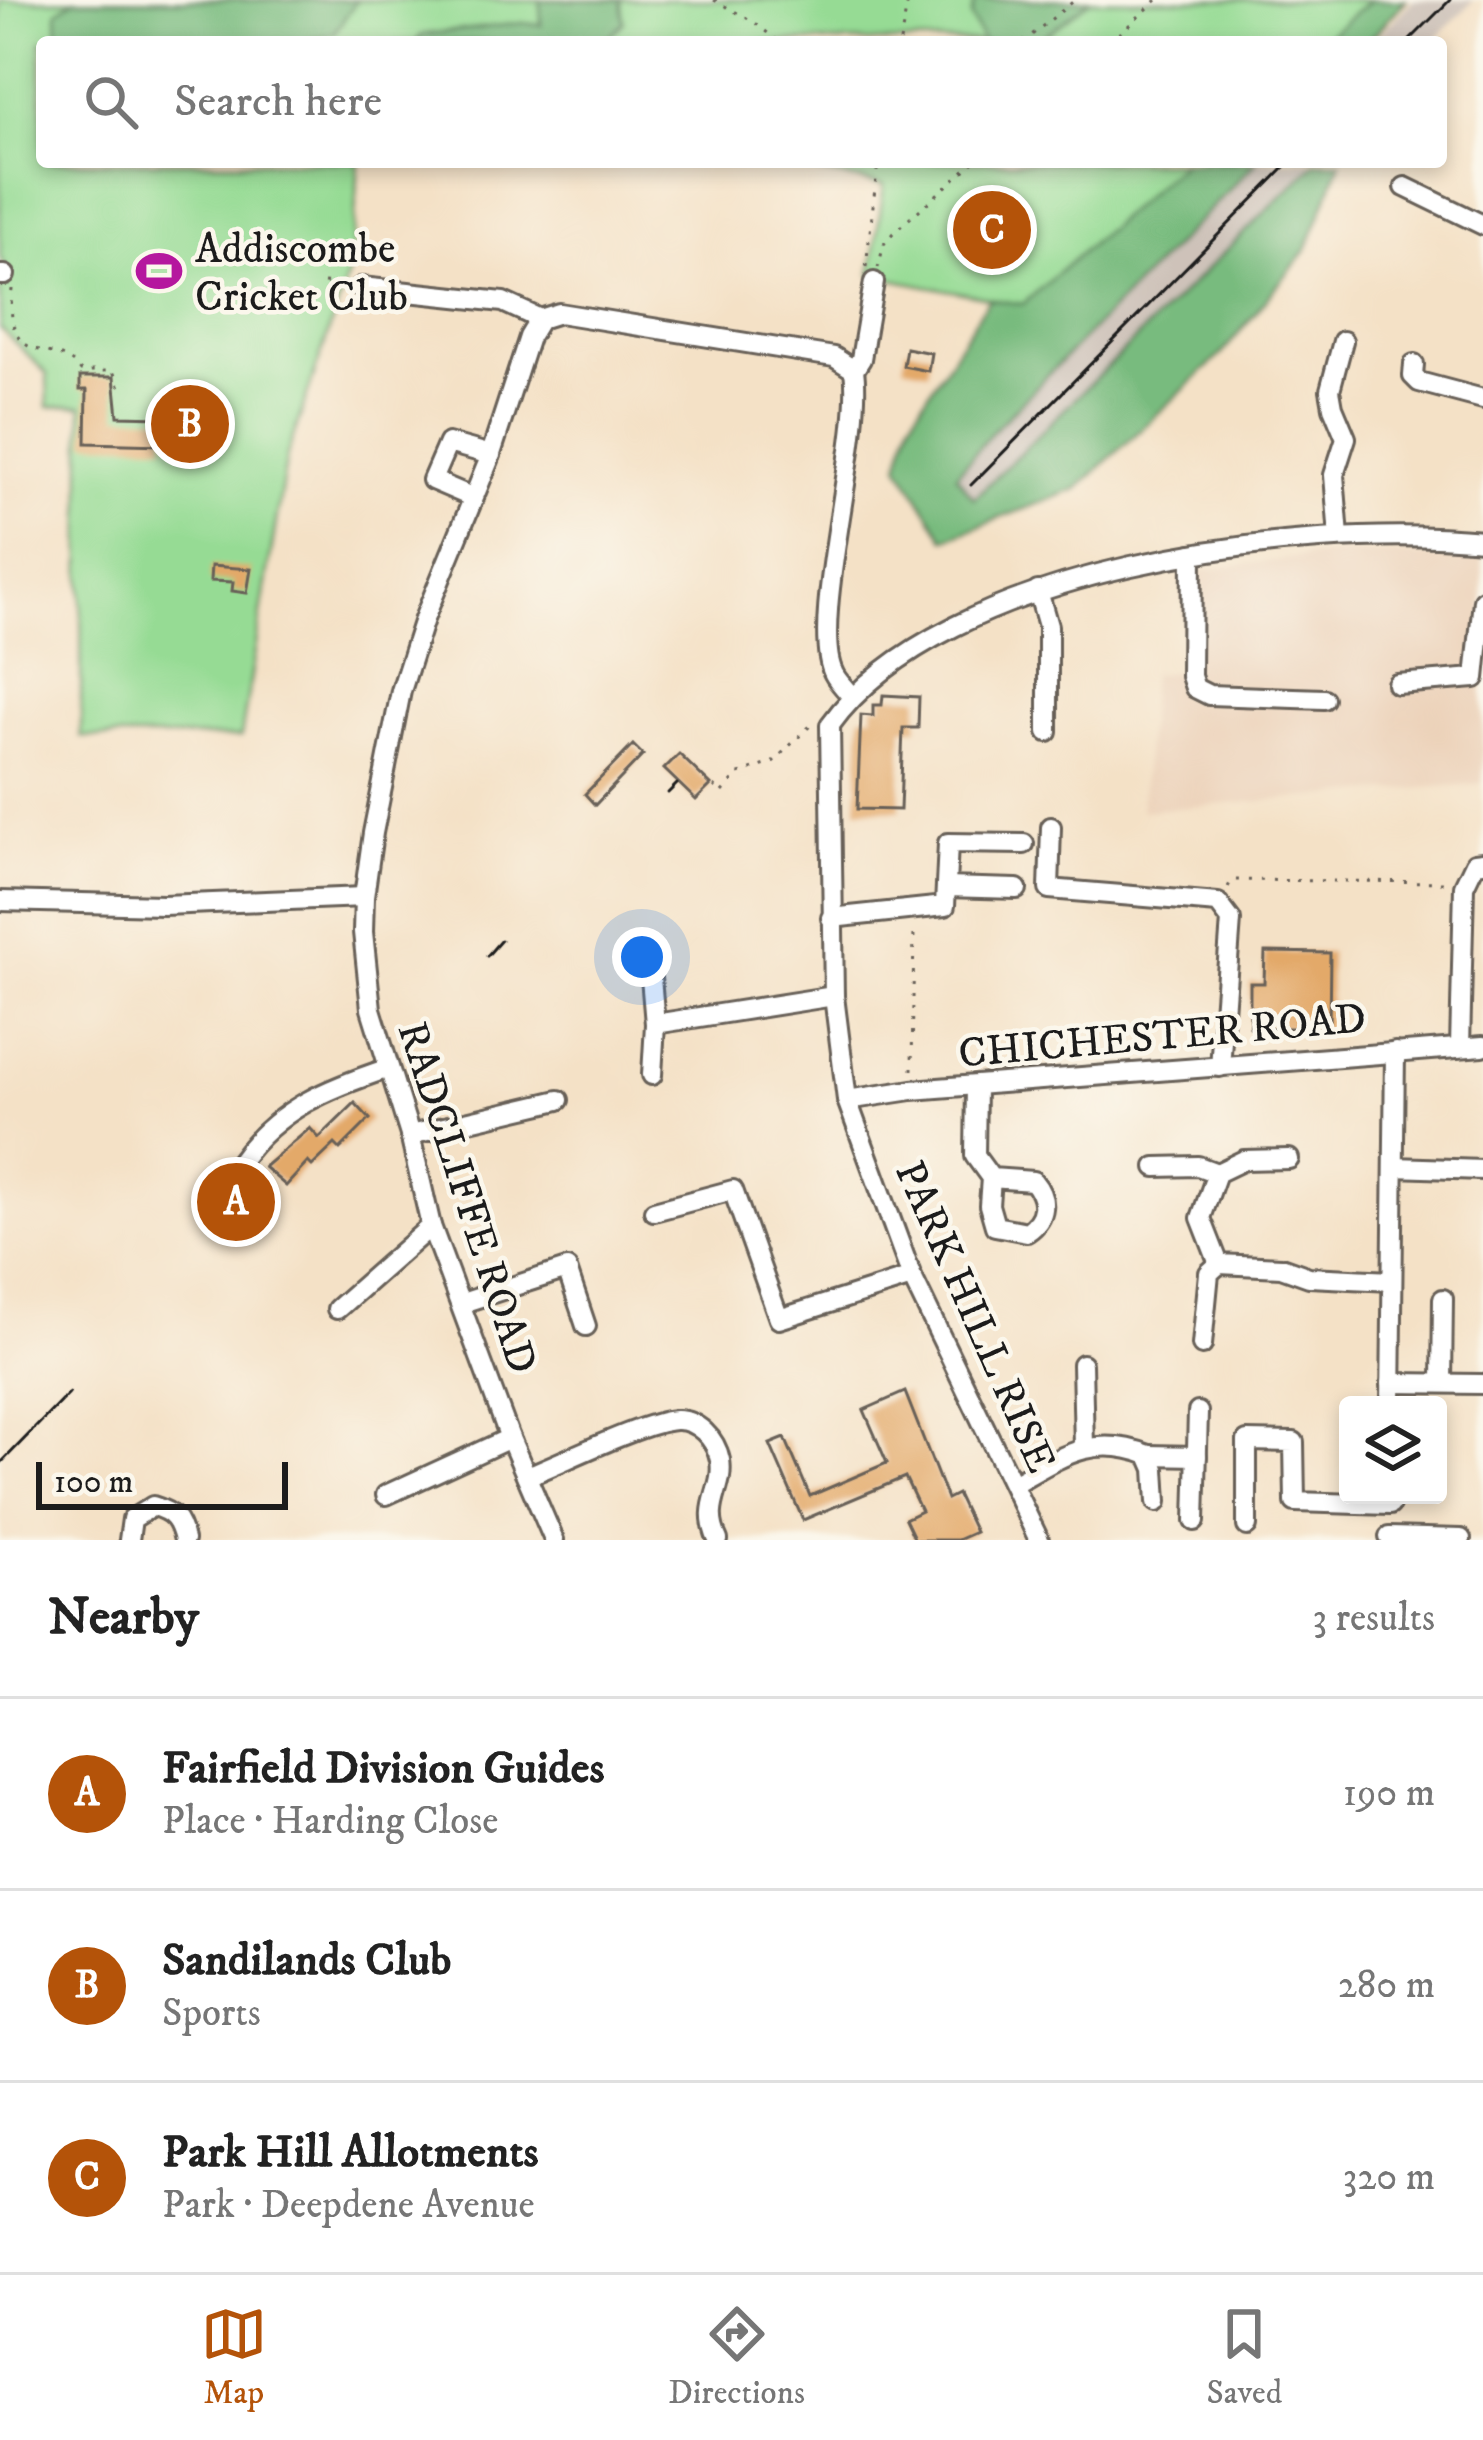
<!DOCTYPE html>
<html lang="en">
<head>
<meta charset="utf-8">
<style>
  body { margin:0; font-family:"IM FELL DW Pica",serif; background:#f2f2f2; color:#222 }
  .controls { position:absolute; right:36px; bottom:36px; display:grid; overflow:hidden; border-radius:12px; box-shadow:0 6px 18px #0003 }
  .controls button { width:108px; height:108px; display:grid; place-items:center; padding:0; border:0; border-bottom:3px solid #e0e0e0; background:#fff; color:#222; font:60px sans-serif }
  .scale { position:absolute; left:36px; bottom:30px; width:252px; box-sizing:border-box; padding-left:12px; border:6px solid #1c1c1c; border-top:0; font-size:33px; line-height:42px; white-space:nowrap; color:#1c1c1c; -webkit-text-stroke:9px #fbf7ec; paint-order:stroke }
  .you { position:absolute; left:642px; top:957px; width:42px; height:42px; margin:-30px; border:9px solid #fff; border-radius:50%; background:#1a73e8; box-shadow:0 0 0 18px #1a73e833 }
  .badge { display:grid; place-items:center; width:78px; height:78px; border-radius:50%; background:#b45309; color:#fff; font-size:39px; font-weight:700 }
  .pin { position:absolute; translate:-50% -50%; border:6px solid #fff; box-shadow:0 3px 12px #0006 }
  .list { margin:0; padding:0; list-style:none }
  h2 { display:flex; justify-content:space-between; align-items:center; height:156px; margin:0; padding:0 48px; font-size:51px }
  h2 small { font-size:39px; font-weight:400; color:#767676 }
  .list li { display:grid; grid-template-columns:78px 1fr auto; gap:36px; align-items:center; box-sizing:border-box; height:192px; padding:0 48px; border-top:3px solid #e0e0e0 }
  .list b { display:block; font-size:45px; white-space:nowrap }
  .list p { margin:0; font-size:39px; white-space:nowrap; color:#767676 }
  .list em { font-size:39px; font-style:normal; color:#767676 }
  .icon { flex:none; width:66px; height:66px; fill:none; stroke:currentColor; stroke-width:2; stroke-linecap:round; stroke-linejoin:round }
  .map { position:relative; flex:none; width:1483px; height:1540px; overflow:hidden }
  .search { position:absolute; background:#fff; box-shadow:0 6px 18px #0003; left:36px; right:36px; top:36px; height:132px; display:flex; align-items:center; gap:30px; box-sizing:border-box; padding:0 42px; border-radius:12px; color:#767676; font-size:45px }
  .sheet { height:732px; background:#fff }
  nav { display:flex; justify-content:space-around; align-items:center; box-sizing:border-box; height:168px; border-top:3px solid #e0e0e0; background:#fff; font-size:33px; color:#767676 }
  nav a { display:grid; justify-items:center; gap:6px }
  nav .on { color:#b45309 }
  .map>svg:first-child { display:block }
  .built { fill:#ecd2b9 }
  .industrial { fill:#cec2b9 }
  .green { fill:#96db94; stroke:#597c58; stroke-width:3 }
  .forest { fill:#78bb7e; stroke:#4a6c4d; stroke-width:3 }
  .building { fill:#e3a969 }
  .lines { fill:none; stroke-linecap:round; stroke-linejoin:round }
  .minor-casing { stroke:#686158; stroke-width:24 }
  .path { stroke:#686158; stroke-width:3; stroke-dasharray:3 9; stroke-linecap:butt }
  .minor { stroke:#fff; stroke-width:18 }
  .tram { stroke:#1c1c1c; stroke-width:3 }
  .labels { text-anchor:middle; stroke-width:9; stroke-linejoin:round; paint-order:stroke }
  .poi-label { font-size:42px; fill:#1c1c1c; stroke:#fbf7ec; text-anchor:start }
  .street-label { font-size:42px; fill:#1c1c1c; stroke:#fbf7ec }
</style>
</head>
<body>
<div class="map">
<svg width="1483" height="1540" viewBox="0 0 1483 1540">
  <rect width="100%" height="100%" fill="#fbf7ec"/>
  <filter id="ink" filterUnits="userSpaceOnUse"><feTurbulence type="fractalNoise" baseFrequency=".00833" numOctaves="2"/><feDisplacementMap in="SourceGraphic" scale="24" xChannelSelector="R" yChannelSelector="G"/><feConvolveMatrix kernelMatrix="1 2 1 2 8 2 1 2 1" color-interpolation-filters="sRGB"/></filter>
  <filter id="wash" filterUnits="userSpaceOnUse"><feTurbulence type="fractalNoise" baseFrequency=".004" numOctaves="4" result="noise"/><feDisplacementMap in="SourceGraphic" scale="48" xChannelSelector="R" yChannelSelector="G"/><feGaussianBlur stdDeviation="2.7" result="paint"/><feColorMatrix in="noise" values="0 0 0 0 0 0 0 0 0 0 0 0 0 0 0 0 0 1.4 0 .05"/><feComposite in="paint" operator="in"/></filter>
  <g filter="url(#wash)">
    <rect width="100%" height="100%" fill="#f4e1c6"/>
    <path class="built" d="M 1339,552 L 1483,558 L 1483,783 L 1141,811 L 1151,674 L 1183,672 L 1183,573 Z"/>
    <g class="industrial">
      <path d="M 1413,0 L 1474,0 L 1433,42 L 1372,42 Z"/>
      <path d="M 1256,162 L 1316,162 L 974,498 L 956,476 L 992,432 Z"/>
    </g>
    <g class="green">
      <path d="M 0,0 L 1370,0 L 1321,42 L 42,42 L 42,162 L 359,162 L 351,266 L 287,455 L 241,737 L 81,737 L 82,406 L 48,407 L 47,374 L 0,328 L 0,292 L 5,266 L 0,258 Z"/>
      <path d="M 764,162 L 1183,162 L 1023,305 L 871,275 L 884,185 Z"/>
    </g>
    <g class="forest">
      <path d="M 75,0 L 357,0 L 334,33 L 304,42 L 58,42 L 57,11 Z"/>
      <path d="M 540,0 L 621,0 L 624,22 L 605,42 L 415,42 L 422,35 L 522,23 L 541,25 Z"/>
      <path d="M 975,0 L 1091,0 L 1036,42 L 983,42 L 971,17 Z"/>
      <path d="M 1371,0 L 1406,0 L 1367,42 L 1320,42 Z"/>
      <path d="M 1183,162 L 1256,162 L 992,432 L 956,475 L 974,498 L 1316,162 L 1341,162 L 1307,249 L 1223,353 L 1077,489 L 945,539 L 899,465 L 911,420 L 989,299 L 1023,304 Z"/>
    </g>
    <g id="blocks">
      <g class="building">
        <path d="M 906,348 L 931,353 L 928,371 L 903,366 Z"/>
        <path d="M 80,377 L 114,377 L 118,416 L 164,417 L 164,445 L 86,443 L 87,390 L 80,390 Z"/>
        <path d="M 211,566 L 251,569 L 247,593 L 232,591 L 233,582 L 210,581 Z"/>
        <path d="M 883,695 L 919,697 L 918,728 L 903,728 L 900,810 L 857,809 L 861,715 L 873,716 L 873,705 L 882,705 Z"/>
        <path d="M 633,745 L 643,755 L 595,805 L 585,794 Z"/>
        <path d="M 679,754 L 711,785 L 696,800 L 664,769 Z"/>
        <path d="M 1265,952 L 1330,953 L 1329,1029 L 1250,1027 L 1250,983 L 1264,983 Z"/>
        <path d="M 355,1103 L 370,1119 L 340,1149 L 335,1144 L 312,1166 L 308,1162 L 286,1186 L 264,1167 L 310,1128 L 319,1138 Z"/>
        <path d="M 212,1180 L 268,1196 L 261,1222 L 205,1207 Z"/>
        <path d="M 905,1392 L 947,1499 L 957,1494 L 975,1532 L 957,1540 L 915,1540 L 905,1519 L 921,1511 L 905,1477 L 803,1520 L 770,1444 L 785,1438 L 810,1496 L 887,1463 L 864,1410 Z"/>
      </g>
    </g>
  </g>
  <g filter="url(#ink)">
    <use href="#blocks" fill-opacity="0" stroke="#686158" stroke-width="3"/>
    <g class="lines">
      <g class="minor-casing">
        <g id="minor">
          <path d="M 1405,187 L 1483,225"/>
          <path d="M 0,275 L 5,275"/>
          <path d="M 361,287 L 503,302 L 540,319 L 559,313 L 834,357 L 854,370"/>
          <path d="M 540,319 L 529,337 L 489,460 L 424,619 L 401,691 L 373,833 L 364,897 L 363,932 L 371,1009 L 410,1135 L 431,1226 L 510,1438 L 554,1540"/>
          <path d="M 1414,364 L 1413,376 L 1419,382 L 1483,399"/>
          <path d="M 474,498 L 432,480 L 448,443 L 491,455"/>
          <path d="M 1339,537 L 1334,475 L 1346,438 L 1333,407 L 1330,390 L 1343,341"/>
          <path d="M 1192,554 L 1191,676 L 1195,688 L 1209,695 L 1324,699"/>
          <path d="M 1038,591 L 1048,626 L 1048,732"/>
          <path d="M 1397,684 L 1475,678 L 1483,600"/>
          <path d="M 851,696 C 846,689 838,682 834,674 C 808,626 864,438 854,370 L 861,359 L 874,282"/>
          <path d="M 1051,827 L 1049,889 L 1218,903 L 1231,920 L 1220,1067"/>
          <path d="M 946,887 L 1017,889"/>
          <path d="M 0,901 L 163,905 L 364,897"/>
          <path d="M 831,918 L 945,906 L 948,843 L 1024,844"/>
          <path d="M 650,966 L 655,1024 L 652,1075"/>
          <path d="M 655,1024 L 834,996"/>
          <path d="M 1460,1047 L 1464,886 L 1475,863 L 1483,862"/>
          <path d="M 976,1086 L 975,1156 L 991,1178 L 989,1205 L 995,1226 L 1027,1232 C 1047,1218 1048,1199 1033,1181 L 991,1178"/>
          <path d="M 847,1100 L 912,1090 L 1483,1046"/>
          <path d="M 410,1135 L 559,1100"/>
          <path d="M 1289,1159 L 1244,1160 L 1217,1173 L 1201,1218 L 1219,1264 L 1281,1267 L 1309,1277 L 1392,1281"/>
          <path d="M 240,1161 C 278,1108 329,1088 389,1068"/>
          <path d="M 1156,1167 L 1198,1166 L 1217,1173"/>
          <path d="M 1394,1167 L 1483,1170"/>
          <path d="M 654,1211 L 733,1190 L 779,1319 L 912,1277"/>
          <path d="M 462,1303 L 567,1269 L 586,1326"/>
          <path d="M 337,1309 L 431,1226"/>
          <path d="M 1202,1345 L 1209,1273 L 1219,1264"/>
          <path d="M 1082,1364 L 1084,1447"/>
          <path d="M 1391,1383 L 1483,1384"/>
          <path d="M 1442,1383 L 1443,1299"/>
          <path d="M 1391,1405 L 1395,1052"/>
          <path d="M 1149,1455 L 1197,1456"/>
          <path d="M 527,1476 C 561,1463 643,1422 675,1420 C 697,1419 716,1439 720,1460 C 725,1490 701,1505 718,1540"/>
          <path d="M 1013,1484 C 1061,1457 1092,1433 1149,1455 L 1155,1469 L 1157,1502"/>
          <path d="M 386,1495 L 510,1438"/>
          <path d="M 1195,1521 L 1198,1412"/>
          <path d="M 1247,1526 L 1247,1441 L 1294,1442 L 1295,1502 L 1390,1505"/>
          <path d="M 1389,1537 L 1461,1539"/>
          <path d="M 129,1540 L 132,1519 L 153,1506 C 173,1512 179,1519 184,1540"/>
          <path d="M 1039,1540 L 912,1277 L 847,1100 L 834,996 L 830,725 C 944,566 1300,522 1483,540"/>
        </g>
      </g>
      <g class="path">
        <path d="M 714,0 L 754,22 L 779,42"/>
        <path d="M 900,42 L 908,0"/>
        <path d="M 1023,42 L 1075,0"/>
        <path d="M 1110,42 L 1157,0"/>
        <path d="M 866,267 L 878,162"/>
        <path d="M 878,268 L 884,244 L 893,233 L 974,162"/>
        <path d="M 324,283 L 346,285"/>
        <path d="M 12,289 C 5,374 52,334 81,371 L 113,371 L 120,387"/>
        <path d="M 714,786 L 722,793 L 739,774 L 772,763 L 811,725"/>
        <path d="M 1228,887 L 1232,880 L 1449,882"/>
        <path d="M 912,1070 L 914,929"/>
      </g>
      <use href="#minor" class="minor"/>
      <g class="tram">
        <path d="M 1408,42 L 1450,0"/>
        <path d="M 971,485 L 1290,162"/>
        <path d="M 668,793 L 677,784"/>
        <path d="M 487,956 L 501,940"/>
        <path d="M 0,1464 L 69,1393"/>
      </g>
    </g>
  </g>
  <defs>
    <g id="stadium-bare" transform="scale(3.6)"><path d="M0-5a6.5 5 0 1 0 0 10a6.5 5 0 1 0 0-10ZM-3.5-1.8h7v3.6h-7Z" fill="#b5179e" stroke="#fbf7ec" stroke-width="2.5" paint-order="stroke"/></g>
  </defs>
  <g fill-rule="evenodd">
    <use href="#stadium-bare" x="159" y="271"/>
  </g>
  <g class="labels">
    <g class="poi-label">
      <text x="195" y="262">Addiscombe<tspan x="195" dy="48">Cricket Club</tspan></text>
    </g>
    <g class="street-label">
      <text transform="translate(1162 1034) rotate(-5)" y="15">CHICHESTER ROAD</text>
      <text transform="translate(469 1197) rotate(72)" y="15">RADCLIFFE ROAD</text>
      <text transform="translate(977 1316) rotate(66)" y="15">PARK HILL RISE</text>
    </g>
  </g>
</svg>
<div class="controls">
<button><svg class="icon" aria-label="layers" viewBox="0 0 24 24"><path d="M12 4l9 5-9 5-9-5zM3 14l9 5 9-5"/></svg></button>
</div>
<div class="scale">100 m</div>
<div class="you"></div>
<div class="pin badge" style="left:236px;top:1202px">A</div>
<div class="pin badge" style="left:190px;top:424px">B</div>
<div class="pin badge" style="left:992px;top:230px">C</div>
<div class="search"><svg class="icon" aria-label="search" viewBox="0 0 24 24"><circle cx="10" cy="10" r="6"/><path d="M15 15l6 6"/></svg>Search here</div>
</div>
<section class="sheet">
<h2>Nearby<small>3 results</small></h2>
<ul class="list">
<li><span class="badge">A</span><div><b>Fairfield Division Guides</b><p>Place · Harding Close</p></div><em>190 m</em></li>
<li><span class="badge">B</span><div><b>Sandilands Club</b><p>Sports</p></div><em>280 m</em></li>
<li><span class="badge">C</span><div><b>Park Hill Allotments</b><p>Park · Deepdene Avenue</p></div><em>320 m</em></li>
</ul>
</section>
<nav>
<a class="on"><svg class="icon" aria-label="map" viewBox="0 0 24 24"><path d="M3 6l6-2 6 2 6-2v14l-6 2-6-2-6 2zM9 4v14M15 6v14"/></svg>Map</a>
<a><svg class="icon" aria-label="directions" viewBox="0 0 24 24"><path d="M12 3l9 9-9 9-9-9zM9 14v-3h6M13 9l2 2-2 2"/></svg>Directions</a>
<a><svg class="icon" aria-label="saved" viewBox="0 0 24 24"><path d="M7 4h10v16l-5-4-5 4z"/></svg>Saved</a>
</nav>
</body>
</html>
